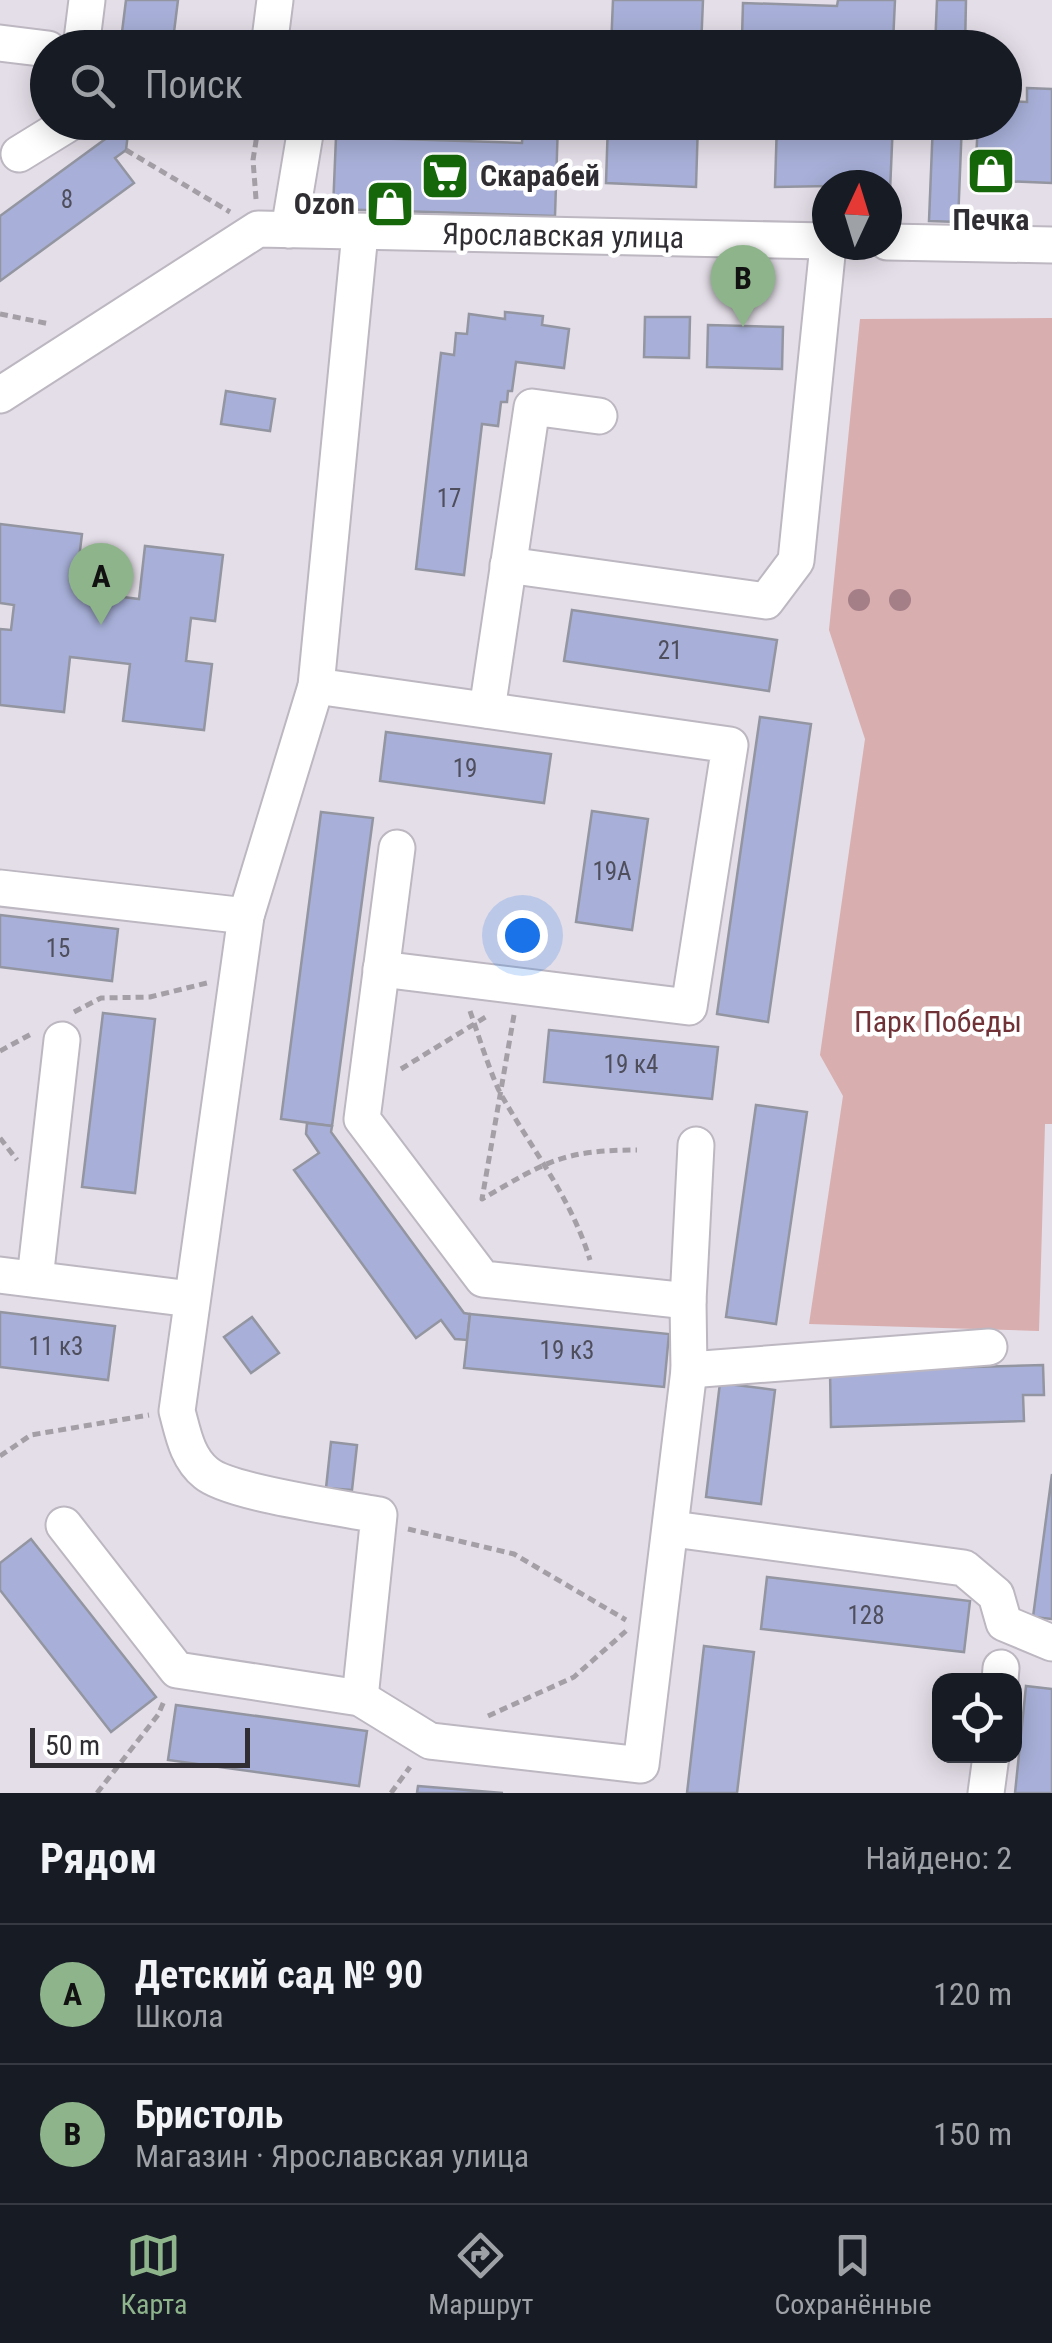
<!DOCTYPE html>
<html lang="ru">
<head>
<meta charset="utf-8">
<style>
  body { margin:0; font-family:"Roboto Condensed",sans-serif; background:#242831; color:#f1f3f6 }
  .controls { position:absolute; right:30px; bottom:30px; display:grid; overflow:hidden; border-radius:20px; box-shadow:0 5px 25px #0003 }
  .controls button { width:90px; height:90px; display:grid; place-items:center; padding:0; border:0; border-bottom:2px solid #363941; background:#171b24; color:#f1f3f6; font:50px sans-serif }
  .compass { position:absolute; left:812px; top:170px; width:90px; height:90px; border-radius:50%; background:#171b24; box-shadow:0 5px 25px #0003; rotate:4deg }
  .scale { position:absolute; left:30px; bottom:25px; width:220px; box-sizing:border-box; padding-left:10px; border:5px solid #302e32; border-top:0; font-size:28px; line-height:35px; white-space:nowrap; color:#302e32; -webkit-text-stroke:8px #fff; paint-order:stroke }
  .you { position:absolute; left:522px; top:935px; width:35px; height:35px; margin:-25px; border:8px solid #fff; border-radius:50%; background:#1a73e8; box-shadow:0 0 0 15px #1a73e833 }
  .badge { display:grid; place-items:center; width:65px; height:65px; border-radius:50%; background:#8eb48b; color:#111; font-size:32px; font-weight:700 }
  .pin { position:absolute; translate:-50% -82px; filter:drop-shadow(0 2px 5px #0008) }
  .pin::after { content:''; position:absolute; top:52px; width:35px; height:30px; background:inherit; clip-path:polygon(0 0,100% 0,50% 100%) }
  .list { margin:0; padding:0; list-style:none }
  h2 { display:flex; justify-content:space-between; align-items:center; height:130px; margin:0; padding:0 40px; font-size:42px }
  h2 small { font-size:32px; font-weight:400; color:#9ea1a6 }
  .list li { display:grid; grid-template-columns:65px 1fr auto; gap:30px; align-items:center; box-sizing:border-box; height:140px; padding:0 40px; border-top:2px solid #363941 }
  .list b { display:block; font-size:38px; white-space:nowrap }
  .list p { margin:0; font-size:32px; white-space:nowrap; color:#9ea1a6 }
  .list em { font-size:32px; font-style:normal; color:#9ea1a6 }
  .icon { flex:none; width:55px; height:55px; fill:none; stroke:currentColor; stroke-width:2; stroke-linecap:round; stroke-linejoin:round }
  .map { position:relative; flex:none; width:1052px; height:1793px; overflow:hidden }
  .search { position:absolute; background:#171b24; box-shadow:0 5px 25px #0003; left:30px; right:30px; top:30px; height:110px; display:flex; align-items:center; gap:25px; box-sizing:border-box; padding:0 35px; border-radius:55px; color:#9ea1a6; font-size:38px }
  .sheet { height:410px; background:#171b24 }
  nav { display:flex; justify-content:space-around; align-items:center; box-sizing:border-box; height:140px; border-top:2px solid #363941; background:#171b24; font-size:28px; color:#9ea1a6 }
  nav a { display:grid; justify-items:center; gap:5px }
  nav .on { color:#8eb48b }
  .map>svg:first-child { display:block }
  .green { fill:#d8aeaf }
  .building { fill:#a8b0d9; stroke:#9395a0; stroke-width:2.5 }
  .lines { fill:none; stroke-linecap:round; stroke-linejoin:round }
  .minor-casing { stroke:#bcb7c1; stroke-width:39 }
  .path { stroke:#a49fa7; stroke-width:5; stroke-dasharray:8 5; stroke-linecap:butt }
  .minor { stroke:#fff; stroke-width:35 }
  .tree { fill:#a47f87 }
  .labels { text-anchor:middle; stroke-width:9; stroke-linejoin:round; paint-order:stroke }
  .number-label { font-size:25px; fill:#4e4e5c }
  .poi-label { font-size:30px; font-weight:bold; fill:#302e32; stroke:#fff; text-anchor:start }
  .street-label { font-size:30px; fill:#302e32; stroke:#fff }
  .park-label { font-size:30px; fill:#703237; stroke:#fff }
</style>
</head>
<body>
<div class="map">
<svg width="1052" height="1793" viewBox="0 0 1052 1793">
  <rect width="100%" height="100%" fill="#e4dee8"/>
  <path class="green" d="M 1052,318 L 1052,1124 L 1045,1124 L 1039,1331 L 809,1324 L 843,1096 L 820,1055 L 865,739 L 829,630 L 860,319 Z"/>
  <g class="building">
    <path d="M 126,0 L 178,0 L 172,48 L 120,48 Z"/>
    <path d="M 613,0 L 703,0 L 701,48 L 611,48 Z"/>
    <path d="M 838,0 L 895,0 L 893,43 L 742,37 L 743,3 L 837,6 Z"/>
    <path d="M 937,0 L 966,0 L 965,48 L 935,48 Z"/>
    <path d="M 1027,88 L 1052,89 L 1052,183 L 975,180 L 978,122 L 1004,122 L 1004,101 L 1027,102 Z"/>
    <path d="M 110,122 L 162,122 L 160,137 L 109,130 Z"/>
    <path d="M 523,122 L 558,122 L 555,216 L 333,209 L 336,137 L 522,143 Z"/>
    <path d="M 608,122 L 698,122 L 696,187 L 606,183 Z"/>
    <path d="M 777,122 L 893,122 L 890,191 L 887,185 L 775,187 Z"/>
    <path d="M 933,122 L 962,122 L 958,222 L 929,221 Z"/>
    <path d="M 109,130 L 128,133 L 126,150 L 115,158 L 134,183 L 0,281 L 0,216 L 108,137 Z"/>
    <path d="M 505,312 L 543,316 L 542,325 L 569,329 L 564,368 L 516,362 L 512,391 L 508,391 L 507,402 L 501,402 L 498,426 L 482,424 L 464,575 L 416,569 L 441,353 L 454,355 L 456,333 L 467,334 L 469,314 L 505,319 Z"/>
    <path d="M 645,317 L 690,317 L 689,358 L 644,357 Z"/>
    <path d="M 708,325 L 783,327 L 782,369 L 707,367 Z"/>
    <path d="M 226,391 L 275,399 L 270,431 L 221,424 Z"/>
    <path d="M 0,524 L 82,534 L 75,591 L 139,599 L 145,546 L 223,555 L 215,621 L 191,618 L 186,661 L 212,664 L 204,730 L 123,721 L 130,664 L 70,657 L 64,712 L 0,705 L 0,629 L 11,630 L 14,605 L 0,603 Z"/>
    <path d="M 572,610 L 777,640 L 769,691 L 564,661 Z"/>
    <path d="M 760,717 L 811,724 L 768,1022 L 717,1014 Z"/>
    <path d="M 386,732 L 551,754 L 544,803 L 380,781 Z"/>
    <path d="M 592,811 L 648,819 L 632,930 L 576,922 Z"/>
    <path d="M 321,812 L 373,818 L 332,1126 L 281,1119 Z"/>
    <path d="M 0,915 L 118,929 L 112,981 L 0,967 Z"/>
    <path d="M 103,1013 L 155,1019 L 135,1193 L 82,1187 Z"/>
    <path d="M 549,1030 L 718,1047 L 712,1099 L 544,1082 Z"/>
    <path d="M 756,1105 L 807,1112 L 776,1324 L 726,1317 Z"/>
    <path d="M 307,1123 L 332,1126 L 331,1132 L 464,1313 L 470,1314 L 467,1340 L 455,1339 L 441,1320 L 416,1338 L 294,1170 L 319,1153 L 306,1134 Z"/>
    <path d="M 0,1312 L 115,1326 L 108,1380 L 0,1367 Z"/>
    <path d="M 470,1314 L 669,1334 L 664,1387 L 464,1368 Z"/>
    <path d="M 252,1317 L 279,1353 L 251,1373 L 224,1337 Z"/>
    <path d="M 1043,1365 L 1044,1395 L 1023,1395 L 1024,1421 L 831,1427 L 830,1371 Z"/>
    <path d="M 720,1383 L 775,1390 L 761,1504 L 706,1497 Z"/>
    <path d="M 331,1442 L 357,1445 L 352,1490 L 326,1488 Z"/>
    <path d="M 1052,1474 L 1052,1619 L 1033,1617 Z"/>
    <path d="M 31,1539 L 156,1697 L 111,1732 L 0,1590 L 0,1563 Z"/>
    <path d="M 767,1577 L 970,1601 L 964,1652 L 761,1629 Z"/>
    <path d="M 704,1646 L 754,1652 L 737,1793 L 687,1793 Z"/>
    <path d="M 1026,1686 L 1052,1689 L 1052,1793 L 1015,1793 Z"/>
    <path d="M 176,1705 L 367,1731 L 359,1786 L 168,1760 Z"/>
    <path d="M 418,1786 L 503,1793 L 417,1793 Z"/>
  </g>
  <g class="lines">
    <g class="minor-casing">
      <g id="minor">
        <path d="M 0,43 L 48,49"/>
        <path d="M 269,47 L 275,0"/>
        <path d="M 81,48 L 87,0"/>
        <path d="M 19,154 L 71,122"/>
        <path d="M 289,230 L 307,122"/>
        <path d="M 360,233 L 316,686 L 246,916 L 177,1411 C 183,1433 187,1458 206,1473 C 229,1493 343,1508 379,1515 L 360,1698"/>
        <path d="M 887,242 L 1052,245"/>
        <path d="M 0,395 L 258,229 L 827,241"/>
        <path d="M 508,565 L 766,601 L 796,561 L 828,245"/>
        <path d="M 316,686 L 730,745 L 689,1007 L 381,969"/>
        <path d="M 487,710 L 532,407 L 599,416"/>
        <path d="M 397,848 L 362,1119 L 483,1279 L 688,1301"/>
        <path d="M 0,888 L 246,916"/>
        <path d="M 0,1275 L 191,1299"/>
        <path d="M 35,1279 L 62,1040"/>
        <path d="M 689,1370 L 989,1347"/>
        <path d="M 64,1525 L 177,1670 L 360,1698 L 430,1741 L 641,1765 L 689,1370 L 688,1301 L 696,1145"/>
        <path d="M 673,1529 L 964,1568 L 996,1595 L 1004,1623 L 1052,1643"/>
        <path d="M 1000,1680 L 1001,1668"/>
        <path d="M 986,1793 L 991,1756"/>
      </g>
    </g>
    <g class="path">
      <path d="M 126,150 L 230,212"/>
      <path d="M 256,199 L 253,160 L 259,122"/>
      <path d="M 0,314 L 50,324"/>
      <path d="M 470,1011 C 477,1031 493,1082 503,1098 C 534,1152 572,1200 590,1260"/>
      <path d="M 74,1012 L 101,998 L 150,997 L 207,983"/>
      <path d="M 514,1015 L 482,1199 C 546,1162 562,1150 637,1150"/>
      <path d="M 0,1051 L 33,1033"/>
      <path d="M 401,1069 L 489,1015"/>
      <path d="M 0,1138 L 17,1160"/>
      <path d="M 0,1456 L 31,1435 L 149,1415"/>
      <path d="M 408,1529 L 514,1554 L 626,1620"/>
      <path d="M 488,1716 L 574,1677 L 626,1631"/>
      <path d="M 97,1793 L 158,1715 L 165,1699"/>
      <path d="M 391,1793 L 410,1767"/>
    </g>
    <use href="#minor" class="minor"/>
  </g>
  <g class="tree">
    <circle cx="859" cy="600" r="11"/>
    <circle cx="900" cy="600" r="11"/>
  </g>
  <defs>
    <g id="shop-square" transform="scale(2.5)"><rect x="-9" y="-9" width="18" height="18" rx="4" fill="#156709" stroke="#fff"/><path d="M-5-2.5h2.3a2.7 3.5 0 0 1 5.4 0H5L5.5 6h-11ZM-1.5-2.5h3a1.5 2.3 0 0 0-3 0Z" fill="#fff"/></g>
    <g id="supermarket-square" transform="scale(2.5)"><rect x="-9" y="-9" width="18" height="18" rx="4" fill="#156709" stroke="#fff"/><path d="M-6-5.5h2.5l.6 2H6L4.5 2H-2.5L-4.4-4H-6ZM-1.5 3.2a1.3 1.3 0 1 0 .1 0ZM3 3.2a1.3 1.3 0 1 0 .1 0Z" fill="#fff"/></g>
  </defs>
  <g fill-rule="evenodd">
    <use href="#shop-square" x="991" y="171"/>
    <use href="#supermarket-square" x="445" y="176"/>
    <use href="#shop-square" x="390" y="204"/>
  </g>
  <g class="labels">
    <g class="number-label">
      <text x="67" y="208">8</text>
      <text x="449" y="507">17</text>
      <text x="670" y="659">21</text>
      <text x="465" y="777">19</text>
      <text x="612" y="880">19А</text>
      <text x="58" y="957">15</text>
      <text x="631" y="1073">19 к4</text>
      <text x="56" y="1355">11 к3</text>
      <text x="567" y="1359">19 к3</text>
      <text x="866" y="1624">128</text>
    </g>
    <g class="poi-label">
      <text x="480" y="186">Скарабей</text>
      <text x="355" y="214" text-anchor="end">Ozon</text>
      <text x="991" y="230" text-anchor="middle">Печка</text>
    </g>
    <g class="street-label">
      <text transform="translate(563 236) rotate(1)" y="10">Ярославская улица</text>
    </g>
    <g class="park-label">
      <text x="938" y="1032">Парк Победы</text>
    </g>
  </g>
</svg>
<div class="controls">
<button><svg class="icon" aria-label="locate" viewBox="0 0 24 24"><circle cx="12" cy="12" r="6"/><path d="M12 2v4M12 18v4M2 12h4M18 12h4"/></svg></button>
</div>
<svg class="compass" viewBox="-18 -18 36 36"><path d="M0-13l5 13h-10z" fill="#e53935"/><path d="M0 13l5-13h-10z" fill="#9ea1a6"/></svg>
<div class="scale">50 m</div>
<div class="you"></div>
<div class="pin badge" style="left:101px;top:625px">A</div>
<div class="pin badge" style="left:743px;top:327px">B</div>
<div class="search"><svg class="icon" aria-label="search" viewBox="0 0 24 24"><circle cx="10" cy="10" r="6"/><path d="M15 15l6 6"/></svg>Поиск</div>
</div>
<section class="sheet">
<h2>Рядом<small>Найдено: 2</small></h2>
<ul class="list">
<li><span class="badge">A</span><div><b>Детский сад № 90</b><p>Школа</p></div><em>120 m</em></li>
<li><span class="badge">B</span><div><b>Бристоль</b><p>Магазин · Ярославская улица</p></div><em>150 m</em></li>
</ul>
</section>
<nav>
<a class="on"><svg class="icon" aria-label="map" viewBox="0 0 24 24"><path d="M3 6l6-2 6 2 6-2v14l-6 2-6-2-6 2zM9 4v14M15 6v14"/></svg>Карта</a>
<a><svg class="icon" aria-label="directions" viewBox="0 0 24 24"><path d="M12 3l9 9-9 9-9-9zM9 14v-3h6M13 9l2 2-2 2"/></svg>Маршрут</a>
<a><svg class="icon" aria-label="saved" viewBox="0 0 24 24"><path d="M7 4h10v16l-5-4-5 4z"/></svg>Сохранённые</a>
</nav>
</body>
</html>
